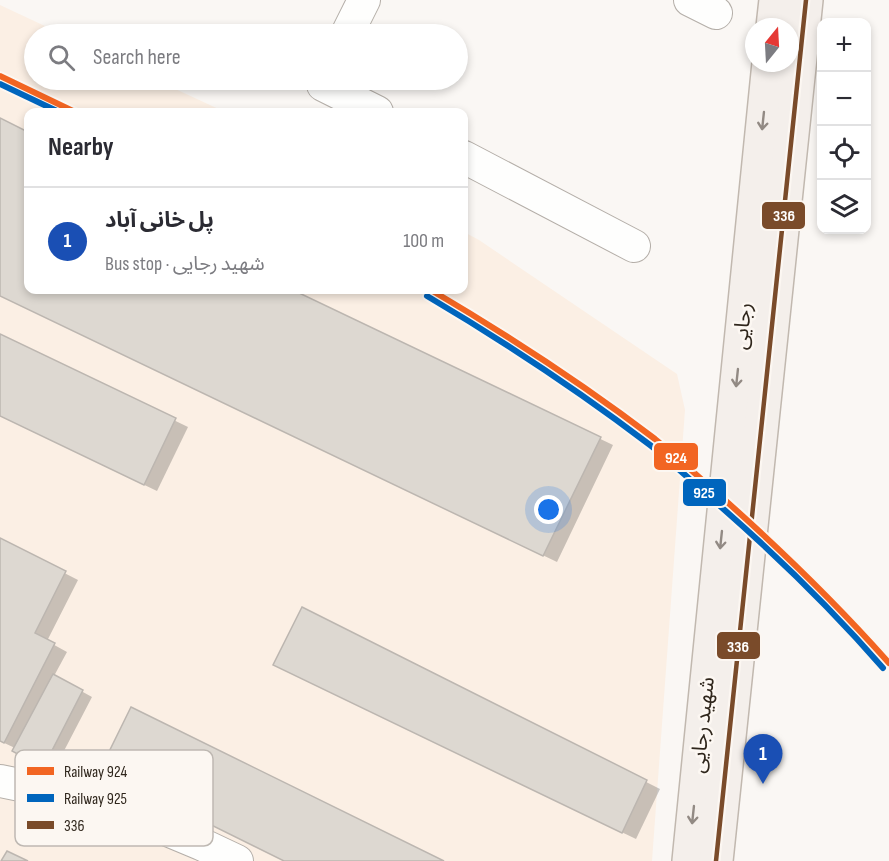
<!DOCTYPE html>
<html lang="en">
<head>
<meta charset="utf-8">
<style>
  body { margin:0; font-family:"Sofia Sans Condensed","Noto Sans Arabic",sans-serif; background:#f2f2f3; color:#2b2b33 }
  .controls { position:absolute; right:18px; top:18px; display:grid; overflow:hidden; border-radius:12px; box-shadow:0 3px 9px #0003 }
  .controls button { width:54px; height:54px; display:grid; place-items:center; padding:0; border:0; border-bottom:2px solid #e1e1e2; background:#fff; color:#2b2b33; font:30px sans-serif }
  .compass { position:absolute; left:745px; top:18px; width:54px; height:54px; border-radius:50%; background:#fff; box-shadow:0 3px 9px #0003; rotate:18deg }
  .you { position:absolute; left:549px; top:510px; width:21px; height:21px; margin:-15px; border:4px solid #fff; border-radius:50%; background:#1a73e8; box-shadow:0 0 0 9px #1a73e833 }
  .badge { display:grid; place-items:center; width:39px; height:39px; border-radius:50%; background:#2563eb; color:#fff; font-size:20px; font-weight:700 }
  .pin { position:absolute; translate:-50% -50px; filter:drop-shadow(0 2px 3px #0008) }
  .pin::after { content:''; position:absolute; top:32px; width:21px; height:18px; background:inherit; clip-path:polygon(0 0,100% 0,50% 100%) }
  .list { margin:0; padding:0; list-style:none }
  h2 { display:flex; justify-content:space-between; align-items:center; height:78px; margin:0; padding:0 24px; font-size:26px }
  h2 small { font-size:20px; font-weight:400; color:#7c7c81 }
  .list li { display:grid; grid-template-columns:39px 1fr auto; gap:18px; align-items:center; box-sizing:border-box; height:108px; padding:0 24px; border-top:2px solid #e1e1e2 }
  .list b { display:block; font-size:22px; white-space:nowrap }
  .list p { margin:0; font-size:20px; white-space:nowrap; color:#7c7c81 }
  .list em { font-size:20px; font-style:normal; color:#7c7c81 }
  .icon { flex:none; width:33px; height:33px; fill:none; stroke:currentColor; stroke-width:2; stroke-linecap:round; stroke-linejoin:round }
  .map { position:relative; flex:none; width:889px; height:861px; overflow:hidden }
  .search { position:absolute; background:#fff; box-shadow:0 3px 9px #0003; left:24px; top:24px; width:444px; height:66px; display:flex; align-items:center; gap:15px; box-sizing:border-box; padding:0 21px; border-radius:33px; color:#7c7c81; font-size:22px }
  .panel { position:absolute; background:#fff; box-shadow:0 3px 9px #0003; left:24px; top:108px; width:444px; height:186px; border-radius:12px }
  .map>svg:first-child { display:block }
  .built { fill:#fbefe4 }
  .shadow { fill:#0003 }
  .building { fill:#ddd8d1; stroke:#bcb6b0; stroke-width:1.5 }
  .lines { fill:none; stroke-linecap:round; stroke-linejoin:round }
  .minor-casing { stroke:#b4aea8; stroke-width:34 }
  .major-casing { stroke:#c1b8af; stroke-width:36 }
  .minor { stroke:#fefefd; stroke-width:32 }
  .major { stroke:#f4efeb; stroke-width:33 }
  .bus-1-casing { stroke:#fcf7f2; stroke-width:9 }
  .bus-1 { stroke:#7a4b2a; stroke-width:4.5 }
  .rail-1-casing { stroke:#fcf7f2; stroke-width:10 }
  .rail-2-casing { stroke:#fcf7f2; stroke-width:10 }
  .rail-1 { stroke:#f26522; stroke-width:6 }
  .rail-2 { stroke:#0065bd; stroke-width:6 }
  .oneway { stroke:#928a84 }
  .labels { text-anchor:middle; stroke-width:5; stroke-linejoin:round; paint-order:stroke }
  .street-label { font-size:21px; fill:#2f261c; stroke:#fcf7f2 }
  .key { fill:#fcf7f2; stroke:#beb8b2; stroke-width:1.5 }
  .key-label { font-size:16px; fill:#2f261c }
  .line-badge { stroke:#fcf7f2; stroke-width:2 }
  .badge-label { font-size:16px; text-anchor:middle; font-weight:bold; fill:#fff }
</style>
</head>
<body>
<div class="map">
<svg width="889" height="861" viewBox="0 0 889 861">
  <rect width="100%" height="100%" fill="#faf7f4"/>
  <path class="built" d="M 0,5 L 62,34 L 34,34 L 34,80 L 156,80 L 225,112 L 28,112 L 28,290 L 464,290 L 464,232 L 479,240 L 677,374 L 685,410 L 652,861 L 0,861 Z"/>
  <g class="shadow">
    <path d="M 0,120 L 28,133 L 28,290 L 289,290 L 613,445 L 557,562 L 0,295 Z"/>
    <path d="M 0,336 L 188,427 L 157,491 L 0,416 Z"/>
    <path d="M 0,540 L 78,580 L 47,641 L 67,652 L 54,676 L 92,697 L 53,772 L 24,756 L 15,748 L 0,741 Z"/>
    <path d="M 303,609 L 660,789 L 636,839 L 288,672 Z"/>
  </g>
  <g class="building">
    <path d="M 0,118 L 28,132 L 28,290 L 293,290 L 601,437 L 543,556 L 0,296 Z"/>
    <path d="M 0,334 L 176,418 L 144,485 L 0,416 Z"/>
    <path d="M 0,538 L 66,571 L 35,633 L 55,643 L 4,743 L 0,741 Z"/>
    <path d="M 302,607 L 647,780 L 622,833 L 273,665 Z"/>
    <path d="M 53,674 L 83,690 L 43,768 L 12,751 Z"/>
    <path d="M 131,707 L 444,861 L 284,861 L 100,770 Z"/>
    <path d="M 7,851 L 28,861 L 1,861 Z"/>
  </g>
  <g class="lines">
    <g class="minor-casing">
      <g id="minor">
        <path d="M 690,0 L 716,13"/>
        <path d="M 347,34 L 364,0"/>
        <path d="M 326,80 L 323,85 L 377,112"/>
        <path d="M 464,157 L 634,246"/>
        <path d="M 0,781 L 98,801 L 201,844 L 237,861"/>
      </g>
    </g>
    <g class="major-casing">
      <g id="major">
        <path d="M 773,27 L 776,0"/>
        <path d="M 689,861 L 769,63"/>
        <path d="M 716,861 L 806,0"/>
      </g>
    </g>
    <use href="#minor" class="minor"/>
    <use href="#major" class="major"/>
    <g class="bus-1-casing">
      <path id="bus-1" d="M 716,861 L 806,0"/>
    </g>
    <use href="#bus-1" class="bus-1"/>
    <g class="rail-1-casing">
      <g id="rail-1">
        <path d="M 0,76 L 75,112"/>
        <path d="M 431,290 C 509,336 583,384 655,439 C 676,456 696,475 717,493 C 778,547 835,602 889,663"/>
      </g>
    </g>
    <g class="rail-2-casing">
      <g id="rail-2">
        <path d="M 0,84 L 59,112"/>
        <path d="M 427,296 C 505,342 579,391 650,445 C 672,462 691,481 712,499 C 773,552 830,607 883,668"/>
      </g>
    </g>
    <use href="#rail-1" class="rail-1"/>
    <use href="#rail-2" class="rail-2"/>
  </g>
  <defs><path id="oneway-shaft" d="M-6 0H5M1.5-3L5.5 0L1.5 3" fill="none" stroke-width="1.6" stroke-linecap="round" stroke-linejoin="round" transform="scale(1.5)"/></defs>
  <g class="oneway">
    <use href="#oneway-shaft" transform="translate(763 121) rotate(96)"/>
    <use href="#oneway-shaft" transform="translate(737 378) rotate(96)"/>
    <use href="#oneway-shaft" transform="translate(721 540) rotate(96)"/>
    <use href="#oneway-shaft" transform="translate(693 815) rotate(96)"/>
  </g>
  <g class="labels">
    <g class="street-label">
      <text transform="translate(742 326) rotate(-84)" y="7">رجایی</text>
      <text transform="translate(702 725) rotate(-84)" y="7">شهید رجایی</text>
    </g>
  </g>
  <rect x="15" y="750" width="198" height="96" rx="9" class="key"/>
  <rect x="27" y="767" width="27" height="8" fill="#f26522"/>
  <rect x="27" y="794" width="27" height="8" fill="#0065bd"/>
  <rect x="27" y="821" width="27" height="8" fill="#7a4b2a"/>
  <g class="key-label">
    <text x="64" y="777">Railway 924</text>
    <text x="64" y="804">Railway 925</text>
    <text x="64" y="831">336</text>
  </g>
  <g class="line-badge">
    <rect x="761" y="201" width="45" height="29" rx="6" fill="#7a4b2a"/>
    <rect x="653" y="442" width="46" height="29" rx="6" fill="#f26522"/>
    <rect x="682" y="478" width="45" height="29" rx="6" fill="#0065bd"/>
    <rect x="716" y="631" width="45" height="29" rx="6" fill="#7a4b2a"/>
  </g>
  <g class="badge-label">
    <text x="784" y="221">336</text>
    <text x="676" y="463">924</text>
    <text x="704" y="498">925</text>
    <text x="738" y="652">336</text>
  </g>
</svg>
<div class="controls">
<button>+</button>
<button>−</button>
<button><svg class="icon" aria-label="locate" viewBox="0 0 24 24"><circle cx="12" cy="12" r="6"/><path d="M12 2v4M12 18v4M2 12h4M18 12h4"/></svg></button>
<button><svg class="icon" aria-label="layers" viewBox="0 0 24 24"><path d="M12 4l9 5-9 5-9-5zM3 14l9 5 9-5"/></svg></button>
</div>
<svg class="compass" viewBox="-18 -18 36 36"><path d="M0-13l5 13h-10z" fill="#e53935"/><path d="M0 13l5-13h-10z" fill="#7c7c81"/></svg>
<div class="you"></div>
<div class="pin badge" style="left:763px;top:784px;background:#1a4fb4">1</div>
<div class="search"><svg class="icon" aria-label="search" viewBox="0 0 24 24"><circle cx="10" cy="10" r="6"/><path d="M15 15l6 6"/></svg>Search here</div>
<section class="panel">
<h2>Nearby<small></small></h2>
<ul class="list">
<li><span class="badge" style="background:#1a4fb4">1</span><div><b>پل خانی آباد</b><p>Bus stop · شهید رجایی</p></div><em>100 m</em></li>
</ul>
</section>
</div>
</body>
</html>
